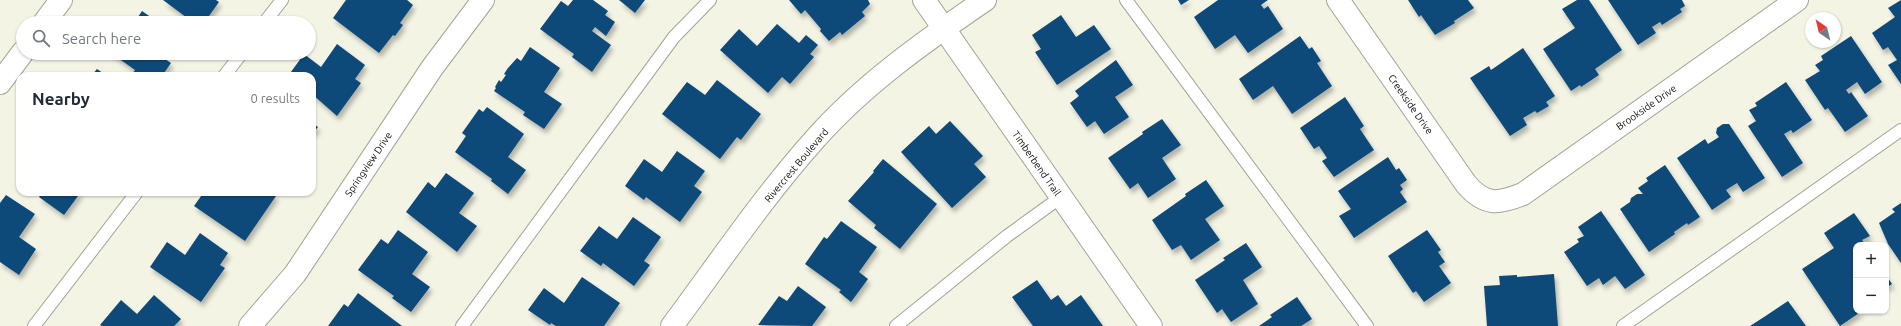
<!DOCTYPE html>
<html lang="en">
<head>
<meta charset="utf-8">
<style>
  body { margin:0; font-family:Ubuntu,sans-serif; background:#f6f6f7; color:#1f2937 }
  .controls { position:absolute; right:12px; bottom:12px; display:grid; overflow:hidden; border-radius:8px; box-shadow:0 1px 3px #0004 }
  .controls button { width:36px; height:36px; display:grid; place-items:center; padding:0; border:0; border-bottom:1px solid #e0e1e3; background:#fff; color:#1f2937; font:20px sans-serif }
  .compass { position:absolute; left:1805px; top:12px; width:36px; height:36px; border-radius:50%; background:#fff; box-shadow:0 1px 3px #0004; rotate:325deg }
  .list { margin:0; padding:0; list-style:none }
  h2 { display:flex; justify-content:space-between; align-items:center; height:52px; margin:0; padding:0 16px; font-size:17px }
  h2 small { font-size:13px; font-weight:400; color:#747a83 }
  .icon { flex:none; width:22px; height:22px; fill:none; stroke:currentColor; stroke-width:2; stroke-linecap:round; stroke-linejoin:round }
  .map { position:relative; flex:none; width:1901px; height:326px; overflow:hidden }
  .search { position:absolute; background:#fff; box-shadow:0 1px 3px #0004; left:16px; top:16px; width:300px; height:44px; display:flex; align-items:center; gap:10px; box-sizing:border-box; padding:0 14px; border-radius:22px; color:#747a83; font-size:15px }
  .panel { position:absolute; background:#fff; box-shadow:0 1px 3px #0004; left:16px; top:72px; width:300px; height:124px; border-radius:12px }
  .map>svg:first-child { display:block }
  .building { fill:#0b4979; filter:url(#shadow) }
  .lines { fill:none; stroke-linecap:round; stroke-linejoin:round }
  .lane-casing { stroke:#a4a496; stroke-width:14 }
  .street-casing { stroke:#a4a496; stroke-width:24 }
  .secondary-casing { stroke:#a4a496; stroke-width:24 }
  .lane { stroke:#fff; stroke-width:12 }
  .street { stroke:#fff; stroke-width:22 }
  .secondary { stroke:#fff; stroke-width:22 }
  .labels { text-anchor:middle; stroke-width:4; stroke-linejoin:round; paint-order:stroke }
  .street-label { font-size:10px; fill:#0c0c07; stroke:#fff }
</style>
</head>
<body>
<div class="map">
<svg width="1901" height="326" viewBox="0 0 1901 326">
  <defs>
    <filter id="shadow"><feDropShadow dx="2.5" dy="4.5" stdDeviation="2" flood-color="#0004"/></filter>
  </defs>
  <rect width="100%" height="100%" fill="#f4f4e5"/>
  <g class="building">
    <path d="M 163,0 L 216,0 L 219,2 L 204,23 L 194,23 Z"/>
    <path d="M 346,0 L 407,0 L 413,5 L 400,23 L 403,25 L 395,36 L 393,35 L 379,53 L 333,18 Z"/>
    <path d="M 573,0 L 593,0 L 608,11 L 605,15 L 615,22 L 606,36 L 595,27 L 592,31 L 611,45 L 592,72 L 572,57 L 574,54 L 540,29 L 561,1 L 568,6 Z"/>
    <path d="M 619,0 L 645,0 L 635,13 Z"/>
    <path d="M 789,0 L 868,0 L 870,4 L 862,12 L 865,16 L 842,35 L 840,32 L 829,41 L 820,31 L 821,29 L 805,10 L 801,14 Z"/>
    <path d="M 1178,0 L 1189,0 L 1181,5 Z"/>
    <path d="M 1218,0 L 1268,0 L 1261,5 L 1264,9 L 1268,6 L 1283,29 L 1248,53 L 1235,35 L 1215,49 L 1194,17 Z"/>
    <path d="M 1408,0 L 1468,0 L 1474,8 L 1454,21 L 1455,23 L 1435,35 L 1421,15 L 1419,17 Z"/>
    <path d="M 1577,0 L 1589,0 L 1622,50 L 1595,69 L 1599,75 L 1581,87 L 1580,85 L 1571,91 L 1543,49 L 1575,28 L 1562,9 Z"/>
    <path d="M 1608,0 L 1682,0 L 1685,6 L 1680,9 L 1682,12 L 1662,25 L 1660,22 L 1652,27 L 1656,33 L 1638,45 Z"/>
    <path d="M 1901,0 L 1901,84 L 1888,65 L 1897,60 L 1888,47 L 1883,50 L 1872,33 L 1895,17 L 1888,8 Z"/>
    <path d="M 142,11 L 159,23 L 134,23 Z"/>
    <path d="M 1061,15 L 1076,37 L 1094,25 L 1111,49 L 1057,85 L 1035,52 L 1041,49 L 1032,35 Z"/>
    <path d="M 123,18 L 130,23 L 119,23 Z"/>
    <path d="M 777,24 L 799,43 L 806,35 L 818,45 L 810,54 L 814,57 L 790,84 L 782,77 L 768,93 L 720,50 L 739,29 L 757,46 Z"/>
    <path d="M 1300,36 L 1309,49 L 1312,47 L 1321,61 L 1317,63 L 1332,86 L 1292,114 L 1273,86 L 1253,100 L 1239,79 Z"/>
    <path d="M 1851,36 L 1882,82 L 1865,94 L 1857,82 L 1846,90 L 1849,94 L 1851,92 L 1868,116 L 1845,132 L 1828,108 L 1825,110 L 1805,80 L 1820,71 L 1815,65 L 1823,60 L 1821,56 Z"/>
    <path d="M 337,44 L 365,65 L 355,79 L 361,83 L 337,116 L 312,94 L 312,76 L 288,76 L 304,54 L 321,67 Z"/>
    <path d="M 530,47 L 560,68 L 544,92 L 562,104 L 544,129 L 523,115 L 525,112 L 494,91 L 496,88 L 495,87 L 499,80 L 501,82 L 506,75 L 504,74 L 508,68 L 517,58 L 521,61 Z"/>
    <path d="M 1523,48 L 1555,96 L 1546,102 L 1549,106 L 1537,113 L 1535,111 L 1523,118 L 1527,125 L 1510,136 L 1470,78 L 1489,66 L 1491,70 Z"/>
    <path d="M 111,53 L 156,53 L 171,63 L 162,76 L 136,76 L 132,74 L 135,70 Z"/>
    <path d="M 1116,60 L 1133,85 L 1115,97 L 1129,117 L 1104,134 L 1095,121 L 1087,127 L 1070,103 L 1079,96 L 1075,91 Z"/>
    <path d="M 97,69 L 107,76 L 91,76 Z"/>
    <path d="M 717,80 L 761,114 L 741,140 L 737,137 L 720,159 L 662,114 L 687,82 L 705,95 Z"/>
    <path d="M 1786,82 L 1812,120 L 1793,133 L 1791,130 L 1784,134 L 1803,163 L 1782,177 L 1748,126 L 1756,121 L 1749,110 L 1757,106 L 1755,103 Z"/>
    <path d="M 1345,97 L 1364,126 L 1360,129 L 1374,150 L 1334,177 L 1322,161 L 1327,158 L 1319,146 L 1314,149 L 1300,128 Z"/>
    <path d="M 487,107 L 524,134 L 508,157 L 526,170 L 508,194 L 491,181 L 492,179 L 455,152 L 466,136 L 462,133 L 479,109 L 483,112 Z"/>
    <path d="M 1162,119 L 1181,145 L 1162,158 L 1176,179 L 1148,198 L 1138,183 L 1130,189 L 1108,158 L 1143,134 L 1142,132 Z"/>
    <path d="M 950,121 L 983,156 L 974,164 L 986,177 L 952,208 L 901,152 L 929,126 L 936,134 Z"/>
    <path d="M 312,123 L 318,127 L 312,135 Z"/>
    <path d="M 1723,124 L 1729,124 L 1765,178 L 1743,192 L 1737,183 L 1726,190 L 1731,197 L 1712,210 L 1677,158 L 1705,139 L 1708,144 L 1719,137 L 1716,133 L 1717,128 Z"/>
    <path d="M 677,151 L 705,171 L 694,186 L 702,192 L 680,222 L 646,197 L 644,200 L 625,186 L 644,159 L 662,172 Z"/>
    <path d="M 1388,157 L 1396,170 L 1399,168 L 1407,180 L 1400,185 L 1403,189 L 1400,192 L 1407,202 L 1354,238 L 1339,216 L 1351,209 L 1338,191 Z"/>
    <path d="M 883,159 L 937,204 L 900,249 L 874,228 L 876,225 L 848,201 L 874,172 L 873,171 Z"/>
    <path d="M 1665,165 L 1700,217 L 1688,225 L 1687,223 L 1674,232 L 1675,234 L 1649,252 L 1620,209 L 1630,202 L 1631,198 L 1637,194 L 1643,194 L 1638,188 L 1648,181 L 1646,178 Z"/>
    <path d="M 446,173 L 474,193 L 459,213 L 477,226 L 457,252 L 406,212 L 428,182 L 435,188 Z"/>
    <path d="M 1206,180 L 1224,206 L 1205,219 L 1220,240 L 1191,260 L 1181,245 L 1172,250 L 1152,220 L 1186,196 L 1185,194 Z"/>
    <path d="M 43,192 L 81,192 L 64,215 L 39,197 Z"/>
    <path d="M 204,192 L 229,193 L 230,192 L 271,192 L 276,196 L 245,241 L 194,206 Z"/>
    <path d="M 6,195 L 35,214 L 19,237 L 36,249 L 19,275 L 0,262 L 0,203 Z"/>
    <path d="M 1901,203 L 1901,263 L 1888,244 L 1879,223 L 1895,212 L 1892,209 Z"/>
    <path d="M 1601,211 L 1645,275 L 1625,289 L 1615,276 L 1603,285 L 1599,278 L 1587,286 L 1564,252 L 1579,242 L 1577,239 L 1584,236 L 1578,227 Z"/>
    <path d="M 1854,213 L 1870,236 L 1862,240 L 1866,245 L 1856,245 L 1856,311 L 1862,311 L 1840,326 L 1802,269 L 1834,248 L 1824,233 Z"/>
    <path d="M 633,217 L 661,237 L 644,261 L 650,265 L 634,286 L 603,263 L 601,266 L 580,251 L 599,226 L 617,239 Z"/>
    <path d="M 841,221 L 877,247 L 859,272 L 868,279 L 851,302 L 839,292 L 841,290 L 805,264 L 824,237 L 827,239 Z"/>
    <path d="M 398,230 L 428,252 L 412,274 L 430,287 L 411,312 L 392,298 L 394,296 L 358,270 L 381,239 L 388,244 Z"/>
    <path d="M 1427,230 L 1441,250 L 1438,252 L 1445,262 L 1439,266 L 1451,283 L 1424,302 L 1416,291 L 1413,293 L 1388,256 Z"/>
    <path d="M 200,233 L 228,253 L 220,265 L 225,268 L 201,302 L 150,267 L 167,242 L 185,255 Z"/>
    <path d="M 1246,243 L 1262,267 L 1243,280 L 1258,304 L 1231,322 L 1222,309 L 1217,313 L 1195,280 L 1225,260 L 1223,258 Z"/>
    <path d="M 1554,274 L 1558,326 L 1487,326 L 1484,286 L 1500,285 L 1499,276 L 1517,275 L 1517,277 Z"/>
    <path d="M 1886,275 L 1892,284 L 1886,288 Z"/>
    <path d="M 582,277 L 620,303 L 604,326 L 556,326 L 551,323 L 550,325 L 528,310 L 544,288 L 564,303 Z"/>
    <path d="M 1037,280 L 1051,300 L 1058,295 L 1066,306 L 1081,295 L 1103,326 L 1033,326 L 1012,297 Z"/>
    <path d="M 798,286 L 826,307 L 812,326 L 758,325 L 779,296 L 787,301 Z"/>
    <path d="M 358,293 L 402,326 L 328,326 L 344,304 L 348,307 Z"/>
    <path d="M 154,295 L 181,319 L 174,326 L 102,326 L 100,325 L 121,300 L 137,314 Z"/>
    <path d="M 1297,297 L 1312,319 L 1301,326 L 1259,326 L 1272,317 L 1270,315 Z"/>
    <path d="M 1788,301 L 1806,326 L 1750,326 L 1764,317 Z"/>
  </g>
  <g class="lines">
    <g class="lane-casing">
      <g id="lane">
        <path d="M 1126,0 L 1367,326"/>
        <path d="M 264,23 L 282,0"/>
        <path d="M 224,76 L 242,53"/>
        <path d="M 34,326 L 137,192"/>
        <path d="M 462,326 L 674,37 L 710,0"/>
        <path d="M 896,326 L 1007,236 L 1061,197"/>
        <path d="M 1623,326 L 1901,130"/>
      </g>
    </g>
    <g class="street-casing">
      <g id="street">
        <path d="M 924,0 L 1151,326"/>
        <path d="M 1338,0 L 1466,184 C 1485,206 1498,204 1523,194 L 1797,0"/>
        <path d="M 44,23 L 61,0"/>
        <path d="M 0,83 L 23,52"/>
        <path d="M 250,326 L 295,274 L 432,68 L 483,0"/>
      </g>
    </g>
    <g class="secondary-casing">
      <path id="secondary" d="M 672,326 C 719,263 763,197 816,138 C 864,84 925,41 985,0"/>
    </g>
    <use href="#lane" class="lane"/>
    <use href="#street" class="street"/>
    <use href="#secondary" class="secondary"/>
  </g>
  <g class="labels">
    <g class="street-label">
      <text transform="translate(1411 104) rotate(55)" y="4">Creekside Drive</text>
      <text transform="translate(1646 107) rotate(-35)" y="4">Brookside Drive</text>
      <text transform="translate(1037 163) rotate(55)" y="4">Timberbend Trail</text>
      <text transform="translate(368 164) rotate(-56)" y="4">Springview Drive</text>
      <text transform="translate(796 165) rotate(-50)" y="4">Rivercrest Boulevard</text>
    </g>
  </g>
</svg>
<div class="controls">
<button>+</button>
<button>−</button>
</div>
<svg class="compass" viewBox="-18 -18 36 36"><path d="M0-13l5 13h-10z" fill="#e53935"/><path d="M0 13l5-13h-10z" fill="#747a83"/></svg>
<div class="search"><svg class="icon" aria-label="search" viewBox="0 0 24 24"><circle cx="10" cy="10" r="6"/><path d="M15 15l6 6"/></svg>Search here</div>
<section class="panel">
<h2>Nearby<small>0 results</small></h2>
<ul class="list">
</ul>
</section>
</div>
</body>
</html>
